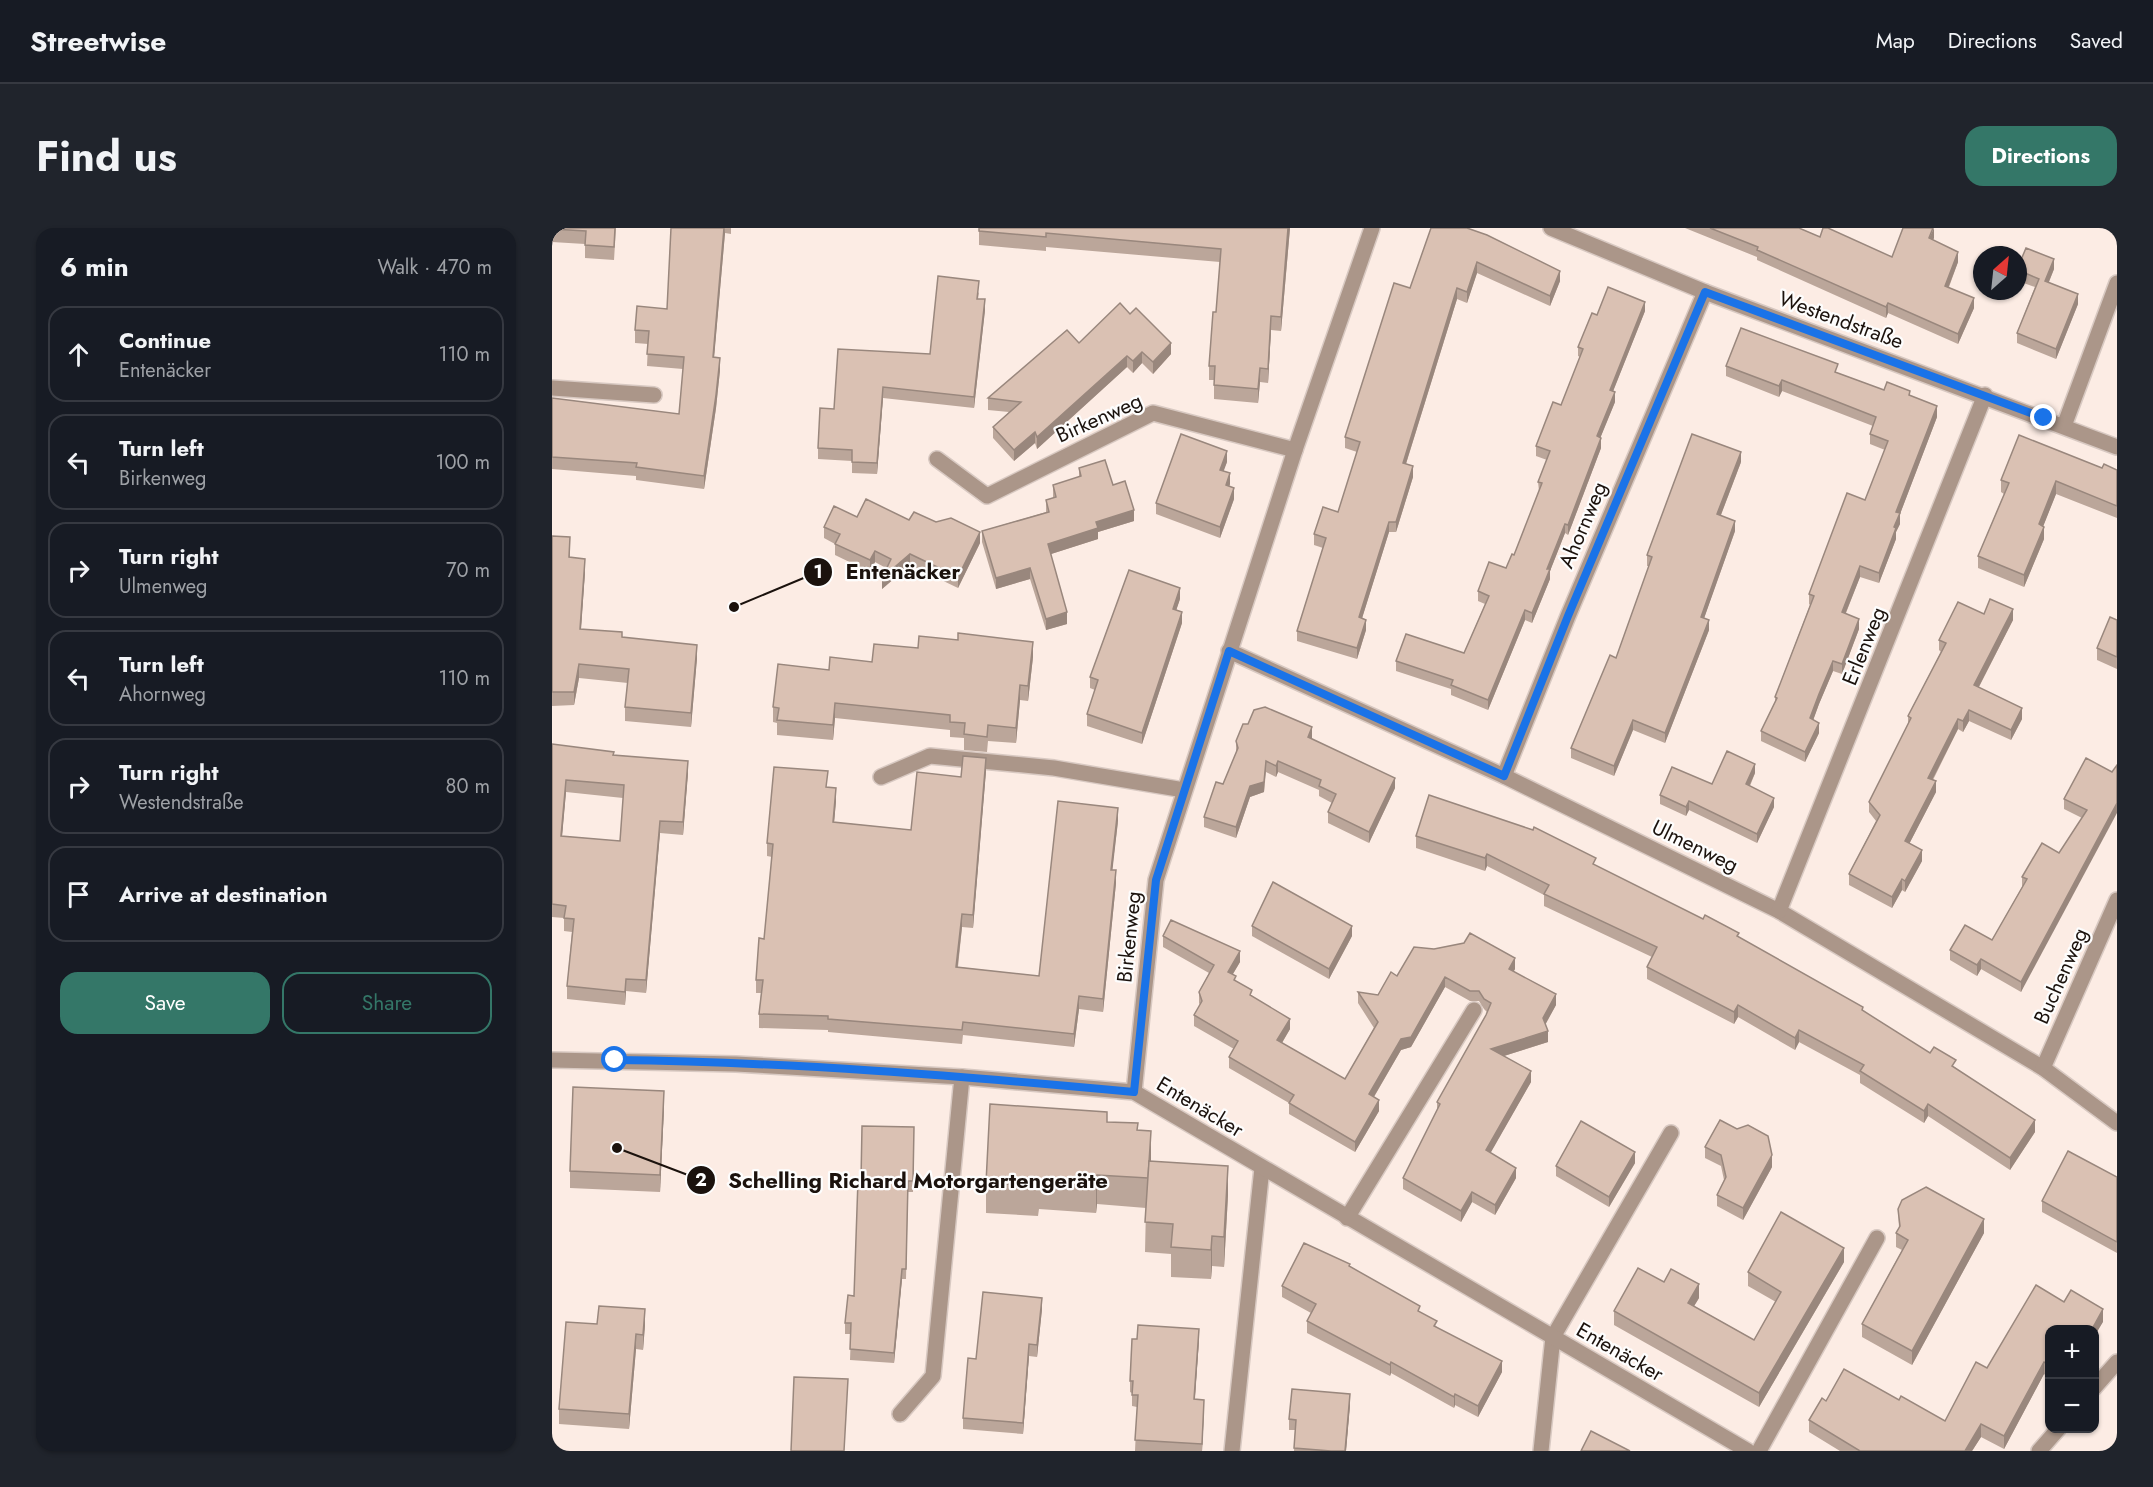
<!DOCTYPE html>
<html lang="en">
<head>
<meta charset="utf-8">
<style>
  body { margin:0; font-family:Jost,sans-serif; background:#20242c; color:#f1f3f6 }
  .controls { position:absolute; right:18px; bottom:18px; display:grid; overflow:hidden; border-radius:12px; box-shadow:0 2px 4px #0004 }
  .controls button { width:54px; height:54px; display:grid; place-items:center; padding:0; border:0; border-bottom:2px solid #363941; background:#171b24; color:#f1f3f6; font:30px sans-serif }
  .compass { position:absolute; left:1421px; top:18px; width:54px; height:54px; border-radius:50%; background:#171b24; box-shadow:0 2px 4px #0004; rotate:27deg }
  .stop { position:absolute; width:18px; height:18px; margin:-14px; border:4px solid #1a73e8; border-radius:50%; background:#fff }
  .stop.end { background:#1a73e8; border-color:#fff; box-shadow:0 2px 6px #0008 }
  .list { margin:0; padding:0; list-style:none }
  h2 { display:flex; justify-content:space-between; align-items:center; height:78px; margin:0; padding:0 24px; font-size:26px }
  h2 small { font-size:20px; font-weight:400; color:#9ea1a6 }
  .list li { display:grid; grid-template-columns:39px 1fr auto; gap:18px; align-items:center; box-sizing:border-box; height:96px; margin:0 12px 12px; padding:0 12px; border:2px solid #363941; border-radius:18px }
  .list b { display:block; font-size:22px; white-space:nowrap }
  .list p { margin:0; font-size:20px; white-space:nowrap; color:#9ea1a6 }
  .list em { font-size:20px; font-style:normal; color:#9ea1a6 }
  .actions { display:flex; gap:12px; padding:18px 24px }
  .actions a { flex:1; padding:14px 0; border:2px solid #347768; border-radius:18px; text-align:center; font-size:21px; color:#347768 }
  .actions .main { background:#347768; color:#fff }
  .icon { flex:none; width:33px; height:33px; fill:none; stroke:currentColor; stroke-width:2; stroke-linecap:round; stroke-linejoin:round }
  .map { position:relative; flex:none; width:1565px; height:1223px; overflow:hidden; border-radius:18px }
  header { display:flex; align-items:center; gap:36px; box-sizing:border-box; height:84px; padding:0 30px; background:#171b24; border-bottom:2px solid #363941 }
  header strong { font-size:28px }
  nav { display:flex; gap:33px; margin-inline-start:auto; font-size:21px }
  .intro { display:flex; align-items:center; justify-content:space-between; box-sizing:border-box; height:144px; padding:0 36px }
  h1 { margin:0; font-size:42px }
  .button { padding:15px 27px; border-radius:18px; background:#347768; color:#fff; font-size:21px; font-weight:700 }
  main { display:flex; gap:36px; padding:0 36px }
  aside { flex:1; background:#171b24; border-radius:18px; box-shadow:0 2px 4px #0004 }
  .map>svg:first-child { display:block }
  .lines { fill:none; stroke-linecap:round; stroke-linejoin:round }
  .service-casing { stroke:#d8c9c2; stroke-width:18 }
  .minor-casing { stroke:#d8c9c2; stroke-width:18 }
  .service { stroke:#ab9689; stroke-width:15 }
  .minor { stroke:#ab9689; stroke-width:15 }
  .wall { fill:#bba69a; fill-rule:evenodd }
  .shaded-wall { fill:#99877d }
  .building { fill:#dac1b3; stroke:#99877d; stroke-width:1.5; fill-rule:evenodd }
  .route { stroke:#1a73e8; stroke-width:8 }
  .labels { text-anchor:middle; stroke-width:4.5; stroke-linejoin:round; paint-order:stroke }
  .street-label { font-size:21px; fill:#1b120d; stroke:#fdfdfd }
  .leader { fill:none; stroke:#1b120d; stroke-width:2 }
  .callout-dot { fill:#1b120d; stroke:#fdfdfd; stroke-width:2 }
  .mark-label { font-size:18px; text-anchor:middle; font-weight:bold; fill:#fff }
  .callout-label { font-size:22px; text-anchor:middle; font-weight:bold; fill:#1b120d; stroke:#fdfdfd; stroke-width:4.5; stroke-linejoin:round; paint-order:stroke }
</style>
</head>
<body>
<header>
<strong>Streetwise</strong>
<nav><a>Map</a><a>Directions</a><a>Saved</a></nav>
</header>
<div class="intro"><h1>Find us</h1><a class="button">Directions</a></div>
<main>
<aside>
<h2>6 min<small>Walk · 470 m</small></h2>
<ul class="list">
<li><svg class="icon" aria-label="ahead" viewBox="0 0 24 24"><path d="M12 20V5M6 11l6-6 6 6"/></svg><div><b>Continue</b><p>Entenäcker</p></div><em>110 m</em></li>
<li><svg class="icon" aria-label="left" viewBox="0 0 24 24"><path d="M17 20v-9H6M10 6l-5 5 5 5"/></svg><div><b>Turn left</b><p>Birkenweg</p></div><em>100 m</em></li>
<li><svg class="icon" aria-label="right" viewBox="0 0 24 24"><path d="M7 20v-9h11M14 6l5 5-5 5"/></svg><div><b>Turn right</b><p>Ulmenweg</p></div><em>70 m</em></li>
<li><svg class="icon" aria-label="left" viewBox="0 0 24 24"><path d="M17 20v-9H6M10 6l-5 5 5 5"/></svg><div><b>Turn left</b><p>Ahornweg</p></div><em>110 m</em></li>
<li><svg class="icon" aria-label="right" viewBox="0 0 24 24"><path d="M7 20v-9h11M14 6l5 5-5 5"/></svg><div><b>Turn right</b><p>Westendstraße</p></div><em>80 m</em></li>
<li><svg class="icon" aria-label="arrive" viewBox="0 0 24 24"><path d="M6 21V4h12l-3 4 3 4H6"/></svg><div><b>Arrive at destination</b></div></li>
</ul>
<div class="actions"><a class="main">Save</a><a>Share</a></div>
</aside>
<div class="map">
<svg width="1565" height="1223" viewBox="0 0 1565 1223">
  <rect width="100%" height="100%" fill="#fcece4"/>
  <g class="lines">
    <g class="service-casing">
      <g id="service">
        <path d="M 0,160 L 102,167"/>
        <path d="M 795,990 L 922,782"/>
        <path d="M 348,1186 L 381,1148 L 410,849"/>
        <path d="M 680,1223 L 710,940"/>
        <path d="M 989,1223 L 1001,1109 L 1119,905"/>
        <path d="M 1207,1223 L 1325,1010"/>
      </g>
    </g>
    <g class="minor-casing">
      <g id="minor">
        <path d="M 999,0 L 1153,64 L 1565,219"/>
        <path d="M 1512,198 L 1565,55"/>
        <path d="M 385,231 L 435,268 L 601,185 L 743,222"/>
        <path d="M 677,423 L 952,548 L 1227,683 L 1491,840 L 1565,895"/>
        <path d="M 952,548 L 1016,388 L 1153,64"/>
        <path d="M 329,549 L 378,528 L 502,540 L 632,562"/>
        <path d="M 1227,683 L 1433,167"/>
        <path d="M 0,832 L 184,836 L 410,849 L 582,864 L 1196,1223"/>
        <path d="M 1491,840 L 1565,672"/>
        <path d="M 582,864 L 604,652 L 743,222 L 820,0"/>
        <path d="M 1542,1160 L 1565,1134"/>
        <path d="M 1487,1223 L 1507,1200"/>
      </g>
    </g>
    <use href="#service" class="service"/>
    <use href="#minor" class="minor"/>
  </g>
  <g class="wall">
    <path d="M 0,0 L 64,0 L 62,32 L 33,30 L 33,16 L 0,14 Z"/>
    <path d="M 119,0 L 179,0 L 179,6 L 173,5 L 162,129 L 168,142 L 164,180 L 152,261 L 84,252 L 84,248 L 0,241 L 0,170 L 127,186 L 131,141 L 95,138 L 96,116 L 83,115 L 83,102 L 115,81 Z"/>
    <path d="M 427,0 L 738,0 L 729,103 L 719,102 L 716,155 L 708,154 L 706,175 L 662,171 L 662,152 L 657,152 L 657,138 L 664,84 L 668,34 L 494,19 L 494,23 L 427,17 Z"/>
    <path d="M 879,0 L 1008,53 L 998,78 L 925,45 L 915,75 L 905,71 L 854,236 L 861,249 L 844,304 L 837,304 L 810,390 L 814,402 L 805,431 L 745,413 L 745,403 L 771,320 L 762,317 L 762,306 L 786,284 L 805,224 L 793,220 L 793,209 L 858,60 Z"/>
    <path d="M 1133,0 L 1247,0 L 1268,9 L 1340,29 L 1382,10 L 1381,12 L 1406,34 L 1397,59 L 1422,80 L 1406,116 L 1336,85 L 1334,90 L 1205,32 L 1205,29 Z"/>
    <path d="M 1466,39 L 1502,41 L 1497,54 L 1526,76 L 1504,131 L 1465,115 L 1465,105 L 1483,59 L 1466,53 Z"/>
    <path d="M 427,64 L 426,71 L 433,82 L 422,180 L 331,170 L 325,246 L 300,245 L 300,233 L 266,231 L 266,220 L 282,181 L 378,126 Z"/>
    <path d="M 1093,83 L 1061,163 L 1063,174 L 1048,210 L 1049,220 L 1016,307 L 1013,305 L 998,343 L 998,351 L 980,395 L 973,392 L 936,482 L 899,467 L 899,461 L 844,443 L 844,433 L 912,425 L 933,376 L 926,373 L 926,363 L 954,340 L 962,327 L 987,263 L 986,254 L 995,232 L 984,228 L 984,218 L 1009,177 L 1028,129 L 1026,128 L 1026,119 L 1045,87 Z"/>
    <path d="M 527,115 L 619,126 L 601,146 L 590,135 L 581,145 L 575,139 L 485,221 L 483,215 L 462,233 L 441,210 L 441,199 L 457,184 L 436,182 L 436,170 Z"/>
    <path d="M 1174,138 L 1286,145 L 1332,162 L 1358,168 L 1385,189 L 1348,286 L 1348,296 L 1344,304 L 1344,311 L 1327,355 L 1308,349 L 1294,385 L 1307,401 L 1290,446 L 1281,443 L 1267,476 L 1261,492 L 1267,505 L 1253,534 L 1209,513 L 1209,503 L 1223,474 L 1223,469 L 1258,377 L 1257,376 L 1257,366 L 1313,272 L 1333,222 L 1318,216 L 1318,206 L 1321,198 L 1230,163 L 1227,169 L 1174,148 Z"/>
    <path d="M 675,234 L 671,243 L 678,256 L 677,258 L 682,271 L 668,310 L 604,286 L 604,275 Z"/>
    <path d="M 1189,234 L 1169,287 L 1183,303 L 1152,390 L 1157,402 L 1113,515 L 1081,502 L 1062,548 L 1019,530 L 1019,520 L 1064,430 L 1097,338 L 1095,338 L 1095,327 Z"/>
    <path d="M 527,240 L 561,257 L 582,293 L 546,304 L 546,311 L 499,326 L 515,396 L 494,402 L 478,351 L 444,361 L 430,314 L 430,303 L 494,284 L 494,272 L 501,270 L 501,257 L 527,249 Z"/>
    <path d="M 1550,240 L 1565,242 L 1565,290 L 1504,266 L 1491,298 L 1492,311 L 1472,359 L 1426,340 L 1426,328 L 1452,266 L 1449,264 L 1449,252 Z"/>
    <path d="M 305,289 L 357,292 L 428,315 L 406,360 L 358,337 L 330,361 L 334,340 L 323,334 L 318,344 L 283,327 L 283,316 L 272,310 L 272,299 Z"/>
    <path d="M 0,308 L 18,323 L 18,329 L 33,344 L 29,401 L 70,409 L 145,430 L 139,499 L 73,493 L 73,479 L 76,455 L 27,450 L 22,477 L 0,478 Z"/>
    <path d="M 628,371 L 624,382 L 630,395 L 590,516 L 535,498 L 535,486 L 543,462 L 538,460 L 538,449 Z"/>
    <path d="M 1432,386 L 1461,392 L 1427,459 L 1470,491 L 1459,512 L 1417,493 L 1411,504 L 1406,501 L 1381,552 L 1384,564 L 1357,616 L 1370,633 L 1353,664 L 1350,662 L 1340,680 L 1297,657 L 1297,646 L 1324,593 L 1317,584 L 1317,574 L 1356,497 L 1356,488 L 1389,424 L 1387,422 L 1387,412 Z"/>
    <path d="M 1565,392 L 1565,441 L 1545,432 L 1545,420 Z"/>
    <path d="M 366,420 L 481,429 L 476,473 L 468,472 L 464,515 L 436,513 L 435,524 L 412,522 L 412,510 L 398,509 L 398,502 L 283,490 L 281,512 L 225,507 L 225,495 L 221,494 L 221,479 L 277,442 L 320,434 Z"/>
    <path d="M 760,510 L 760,511 L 843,560 L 817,615 L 776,595 L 776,584 L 780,575 L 767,568 L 767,562 L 726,544 L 724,549 L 714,544 L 712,564 L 698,569 L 684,610 L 652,599 L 652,589 L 671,556 L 684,525 L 684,513 Z"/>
    <path d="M 0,516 L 62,527 L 136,545 L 131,607 L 108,605 L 94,765 L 74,763 L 73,777 L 15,771 L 15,758 L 20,704 L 12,703 L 12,690 L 0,689 ZM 14,564 L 71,570 L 68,613 L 10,608 Z"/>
    <path d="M 434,543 L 421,700 L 410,699 L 406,739 L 487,748 L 566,593 L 560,642 L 564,655 L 551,784 L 527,781 L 522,819 L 411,807 L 410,816 L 276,804 L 276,802 L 207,800 L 207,786 L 209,765 L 204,765 L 204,752 L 212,711 L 220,629 L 215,628 L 215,615 L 276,559 L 284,573 L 282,594 L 359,602 L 409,549 Z"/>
    <path d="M 1560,544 L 1469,764 L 1429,741 L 1425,748 L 1398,732 L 1398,722 L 1440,712 L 1470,659 L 1470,649 L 1507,625 L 1530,590 L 1512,581 L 1512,571 Z"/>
    <path d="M 1203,545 L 1198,558 L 1222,579 L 1205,615 L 1137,582 L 1134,588 L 1108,576 L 1108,567 L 1160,556 Z"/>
    <path d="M 864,608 L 1044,638 L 1187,709 L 1311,783 L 1378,825 L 1404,840 L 1483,904 L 1458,942 L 1376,888 L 1372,895 L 1308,855 L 1308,847 L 1247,814 L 1243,822 L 1186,789 L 1182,796 L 1095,751 L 1095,739 L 1100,729 L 992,678 L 992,667 L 935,638 L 933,643 L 864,620 Z"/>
    <path d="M 700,698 L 800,708 L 777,751 L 700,708 Z"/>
    <path d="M 611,708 L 688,734 L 681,746 L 684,753 L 700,768 L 738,801 L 730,815 L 793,851 L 822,800 L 806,775 L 806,764 L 826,767 L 845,748 L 963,741 L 962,743 L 1004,777 L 993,796 L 996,814 L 952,828 L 979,854 L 938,925 L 964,950 L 943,987 L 920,974 L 909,994 L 851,961 L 851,950 L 885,883 L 885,874 L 934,787 L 935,784 L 932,781 L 927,773 L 918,773 L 893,759 L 859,819 L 849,822 L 822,869 L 827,883 L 803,924 L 737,886 L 737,875 L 677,840 L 677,829 L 682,821 L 642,798 L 642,787 L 648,777 L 647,775 L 647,764 L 657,745 L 611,719 Z"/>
    <path d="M 112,880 L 108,964 L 18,960 L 18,943 Z"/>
    <path d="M 555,894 L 586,902 L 599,933 L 676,967 L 672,1039 L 660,1038 L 659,1051 L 619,1049 L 619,1026 L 593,1024 L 594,980 L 545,976 L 544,985 L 487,981 L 486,988 L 434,985 L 434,955 Z"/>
    <path d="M 362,899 L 361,964 L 356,964 L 354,1051 L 350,1051 L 342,1135 L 298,1132 L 299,1106 L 293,1106 L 293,1095 Z"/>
    <path d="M 1153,919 L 1220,939 L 1191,992 L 1165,978 L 1165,967 L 1172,952 L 1169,938 L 1153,930 Z"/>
    <path d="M 1083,935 L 1057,979 L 1004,948 L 1004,938 Z"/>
    <path d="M 1565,949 L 1565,1025 L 1490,984 L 1490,973 Z"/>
    <path d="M 1346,981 L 1432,1005 L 1360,1137 L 1310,1109 L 1310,1096 L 1350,1022 L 1344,1019 L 1344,1005 L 1347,1000 Z"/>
    <path d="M 1292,1034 L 1207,1179 L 1062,1097 L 1062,1083 L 1147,1070 L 1142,1078 L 1202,1112 L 1224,1074 L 1196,1058 L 1196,1044 Z"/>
    <path d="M 798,1039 L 868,1084 L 885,1099 L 950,1144 L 926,1189 L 903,1177 L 902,1180 L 839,1145 L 838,1148 L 755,1105 L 755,1093 L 759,1085 L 730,1069 L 730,1058 Z"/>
    <path d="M 1512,1074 L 1551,1094 L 1497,1101 L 1497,1150 L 1492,1146 L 1452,1221 L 1429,1209 L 1420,1223 L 1288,1223 L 1257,1204 L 1257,1192 L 1274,1173 L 1347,1172 L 1393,1193 L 1435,1140 Z"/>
    <path d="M 490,1081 L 485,1129 L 477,1128 L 471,1206 L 411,1201 L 411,1190 Z"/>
    <path d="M 45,1096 L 93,1097 L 91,1122 L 84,1121 L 77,1201 L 7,1196 L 7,1181 Z"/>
    <path d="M 647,1112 L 643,1171 L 652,1183 L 650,1223 L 583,1223 L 585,1179 L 580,1178 L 580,1165 L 578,1164 L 578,1153 Z"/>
    <path d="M 798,1177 L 794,1223 L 742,1223 L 743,1202 L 737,1202 L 737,1191 Z"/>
  </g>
  <g class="shaded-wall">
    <path d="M 172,0 L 173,5 L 161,142 L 161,129 Z"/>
    <path d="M 736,0 L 738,0 L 729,103 L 729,89 Z"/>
    <path d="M 1382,0 L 1382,10 L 1377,20 L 1377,10 Z"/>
    <path d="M 1406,24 L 1406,34 L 1393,68 L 1393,58 Z"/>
    <path d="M 1502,31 L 1502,41 L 1493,63 L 1493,53 Z"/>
    <path d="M 925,34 L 925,45 L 915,75 L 915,64 Z"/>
    <path d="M 1008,43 L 1008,53 L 998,78 L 998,68 Z"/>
    <path d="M 905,60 L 905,71 L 851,245 L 851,235 Z"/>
    <path d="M 1526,66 L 1526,76 L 1504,131 L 1504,121 Z"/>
    <path d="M 1422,70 L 1422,80 L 1406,116 L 1406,106 Z"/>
    <path d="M 433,71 L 433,82 L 422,180 L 422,169 Z"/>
    <path d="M 1093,74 L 1093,83 L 1058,171 L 1058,162 Z"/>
    <path d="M 1336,75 L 1336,85 L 1334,90 L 1334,79 Z"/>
    <path d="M 719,88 L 719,102 L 716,155 L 716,141 Z"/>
    <path d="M 619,115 L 619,126 L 601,146 L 601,134 Z"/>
    <path d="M 590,124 L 590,135 L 581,145 L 581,133 Z"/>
    <path d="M 575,128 L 575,139 L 485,221 L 485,209 Z"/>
    <path d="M 168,130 L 168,142 L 164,180 L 152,261 L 152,248 Z"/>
    <path d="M 708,140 L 708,154 L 706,175 L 706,161 Z"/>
    <path d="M 1230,152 L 1230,163 L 1227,169 L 1227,158 Z"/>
    <path d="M 331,159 L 331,170 L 325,246 L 325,235 Z"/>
    <path d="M 1063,164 L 1063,174 L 1045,218 L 1045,208 Z"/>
    <path d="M 1385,178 L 1385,189 L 1348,286 L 1348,296 L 1344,304 L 1344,311 L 1327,355 L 1327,345 L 1342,299 L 1344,284 Z"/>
    <path d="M 483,204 L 483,215 L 462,233 L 462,222 Z"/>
    <path d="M 1049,210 L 1049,220 L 1016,307 L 1016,297 Z"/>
    <path d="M 675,223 L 675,234 L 668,253 L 668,242 Z"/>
    <path d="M 1189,224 L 1189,234 L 1165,297 L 1165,286 Z"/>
    <path d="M 861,238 L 861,249 L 844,304 L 844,294 Z"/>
    <path d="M 678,245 L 678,256 L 674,268 L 674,257 Z"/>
    <path d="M 1504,253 L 1504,266 L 1487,309 L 1487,296 Z"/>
    <path d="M 682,260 L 682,271 L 668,310 L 668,299 Z"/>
    <path d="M 582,282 L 582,293 L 546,304 L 546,311 L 496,327 L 496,316 L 544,294 Z"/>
    <path d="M 1183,293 L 1183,303 L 1149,399 L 1149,389 Z"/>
    <path d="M 837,294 L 837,304 L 807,400 L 807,389 Z"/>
    <path d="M 1013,296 L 1013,305 L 998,343 L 998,351 L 980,395 L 980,385 L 995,341 Z"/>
    <path d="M 1492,299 L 1492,311 L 1472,359 L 1472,347 Z"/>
    <path d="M 428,304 L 428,315 L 406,360 L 406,349 Z"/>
    <path d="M 323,323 L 323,334 L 318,344 L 318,332 Z"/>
    <path d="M 358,326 L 358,337 L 330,361 L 330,350 Z"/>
    <path d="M 33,331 L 33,344 L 28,415 L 28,401 Z"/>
    <path d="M 1308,338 L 1308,349 L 1290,394 L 1290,384 Z"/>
    <path d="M 478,340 L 478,351 L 444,361 L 444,350 Z"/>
    <path d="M 628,360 L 628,371 L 621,392 L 621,381 Z"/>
    <path d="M 1461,381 L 1461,392 L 1422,468 L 1422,457 Z"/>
    <path d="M 973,382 L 973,392 L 936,482 L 936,472 Z"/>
    <path d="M 515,384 L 515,396 L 494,402 L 494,391 Z"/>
    <path d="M 630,384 L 630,395 L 590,516 L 590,505 Z"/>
    <path d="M 1307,391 L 1307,401 L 1290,446 L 1290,436 Z"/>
    <path d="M 814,392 L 814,402 L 805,431 L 805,420 Z"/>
    <path d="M 1157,392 L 1157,402 L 1113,515 L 1113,505 Z"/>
    <path d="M 481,414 L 481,429 L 476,473 L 476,458 Z"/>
    <path d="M 145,417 L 145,430 L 139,499 L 139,485 Z"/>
    <path d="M 1281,433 L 1281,443 L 1267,476 L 1258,501 L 1258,490 L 1267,466 Z"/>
    <path d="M 27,436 L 27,450 L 22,477 L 22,464 Z"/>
    <path d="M 468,457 L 468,472 L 464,515 L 464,500 Z"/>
    <path d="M 283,475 L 283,490 L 281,512 L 281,497 Z"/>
    <path d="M 1470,480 L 1470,491 L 1459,512 L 1459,502 Z"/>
    <path d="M 1417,482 L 1417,493 L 1411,504 L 1411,493 Z"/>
    <path d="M 1406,491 L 1406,501 L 1376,560 L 1376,550 Z"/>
    <path d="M 1081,492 L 1081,502 L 1062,548 L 1062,538 Z"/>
    <path d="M 1267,495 L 1267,505 L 1253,534 L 1253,524 Z"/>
    <path d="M 760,499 L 760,510 L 756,519 L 756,509 Z"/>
    <path d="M 434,530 L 434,543 L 421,700 L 421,687 Z"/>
    <path d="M 136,533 L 136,545 L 131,607 L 131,594 Z"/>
    <path d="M 714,533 L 712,564 L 698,569 L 684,610 L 684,599 L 698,558 Z"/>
    <path d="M 726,533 L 726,544 L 724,549 L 724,538 Z"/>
    <path d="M 1203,536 L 1203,545 L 1194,565 L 1194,556 Z"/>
    <path d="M 843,550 L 843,560 L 817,615 L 817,604 Z"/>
    <path d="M 14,552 L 14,564 L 9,620 L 9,608 Z"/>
    <path d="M 1384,553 L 1384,564 L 1353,624 L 1353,613 Z"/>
    <path d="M 284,560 L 284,573 L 281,607 L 281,594 Z"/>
    <path d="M 1222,570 L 1222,579 L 1205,615 L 1205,606 Z"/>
    <path d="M 1137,573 L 1137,582 L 1134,588 L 1134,579 Z"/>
    <path d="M 1565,575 L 1565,585 L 1469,764 L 1469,754 Z"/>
    <path d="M 566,580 L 566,593 L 559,655 L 559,642 Z"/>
    <path d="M 108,593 L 108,605 L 94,765 L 94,752 Z"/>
    <path d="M 1370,622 L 1370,633 L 1353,664 L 1353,653 Z"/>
    <path d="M 935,626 L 935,638 L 933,643 L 933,630 Z"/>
    <path d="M 564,642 L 564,655 L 551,784 L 551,771 Z"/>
    <path d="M 1350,651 L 1350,662 L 1340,680 L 1340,669 Z"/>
    <path d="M 410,686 L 410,699 L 404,752 L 404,739 Z"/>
    <path d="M 800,698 L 800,708 L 777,751 L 777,741 Z"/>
    <path d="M 688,723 L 688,734 L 676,754 L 676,744 Z"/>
    <path d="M 963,730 L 963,741 L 957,751 L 957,741 Z"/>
    <path d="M 1429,731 L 1429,741 L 1425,748 L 1425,737 Z"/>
    <path d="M 893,749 L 893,759 L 859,819 L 849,822 L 817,877 L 817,866 L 849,811 Z"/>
    <path d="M 74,751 L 74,763 L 73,777 L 73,764 Z"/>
    <path d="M 1004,766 L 1004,777 L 991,801 L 991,790 Z"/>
    <path d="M 527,768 L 527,781 L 522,819 L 522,806 Z"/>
    <path d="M 1186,777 L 1186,789 L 1182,796 L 1182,784 Z"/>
    <path d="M 738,791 L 738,801 L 725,823 L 725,812 Z"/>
    <path d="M 1247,802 L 1247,814 L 1243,822 L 1243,810 Z"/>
    <path d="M 996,803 L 996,814 L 939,832 L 939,821 Z"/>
    <path d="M 979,843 L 979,854 L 934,933 L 934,922 Z"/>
    <path d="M 112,863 L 112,880 L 108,964 L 108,947 Z"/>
    <path d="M 827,872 L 827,883 L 803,924 L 803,914 Z"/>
    <path d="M 1376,876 L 1376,888 L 1372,895 L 1372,883 Z"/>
    <path d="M 1483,892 L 1483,904 L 1458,942 L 1458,930 Z"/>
    <path d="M 599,903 L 599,932 L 596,980 L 596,950 Z"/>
    <path d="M 1083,924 L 1083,935 L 1057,979 L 1057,969 Z"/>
    <path d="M 1220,927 L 1220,939 L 1191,992 L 1191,980 Z"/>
    <path d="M 676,938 L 676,967 L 672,1039 L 672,1009 Z"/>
    <path d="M 964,940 L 964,950 L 943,987 L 943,977 Z"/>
    <path d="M 545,947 L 545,976 L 544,985 L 544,955 Z"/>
    <path d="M 920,964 L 920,974 L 909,994 L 909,983 Z"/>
    <path d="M 1432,991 L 1432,1005 L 1360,1137 L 1360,1123 Z"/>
    <path d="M 660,1008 L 660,1038 L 659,1051 L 659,1022 Z"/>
    <path d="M 1292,1020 L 1292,1034 L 1207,1179 L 1207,1165 Z"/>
    <path d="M 350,1041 L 350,1051 L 342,1135 L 342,1125 Z"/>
    <path d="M 1147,1056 L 1147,1070 L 1136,1088 L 1136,1075 Z"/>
    <path d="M 490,1070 L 490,1081 L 485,1129 L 485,1117 Z"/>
    <path d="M 93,1081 L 93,1097 L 91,1122 L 91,1107 Z"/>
    <path d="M 1551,1081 L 1551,1094 L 1542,1109 L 1542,1101 L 1540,1101 Z"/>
    <path d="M 647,1101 L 647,1112 L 642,1182 L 642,1171 Z"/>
    <path d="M 84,1106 L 84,1121 L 77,1201 L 77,1186 Z"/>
    <path d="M 477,1116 L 477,1128 L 471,1206 L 471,1195 Z"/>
    <path d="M 950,1133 L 950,1144 L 926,1189 L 926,1178 Z"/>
    <path d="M 839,1134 L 839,1145 L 838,1148 L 838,1137 Z"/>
    <path d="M 1492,1134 L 1492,1146 L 1452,1221 L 1452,1208 Z"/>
    <path d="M 798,1166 L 798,1177 L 794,1223 L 793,1223 Z"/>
    <path d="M 903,1166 L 903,1177 L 902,1180 L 902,1169 Z"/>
    <path d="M 652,1172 L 652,1183 L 650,1223 L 650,1216 Z"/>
    <path d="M 1429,1196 L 1429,1209 L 1420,1223 L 1413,1223 Z"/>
  </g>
  <g class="building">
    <path d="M 0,0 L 63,0 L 62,19 L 33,17 L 34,3 L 0,1 Z"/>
    <path d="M 119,0 L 172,0 L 161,129 L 168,130 L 164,167 L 152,248 L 84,239 L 85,235 L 0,229 L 0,170 L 127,186 L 132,129 L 95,126 L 97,103 L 83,102 L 85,78 L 115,81 Z"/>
    <path d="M 427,0 L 736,0 L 729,89 L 719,88 L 716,141 L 708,140 L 706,161 L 662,157 L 663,138 L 657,138 L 661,84 L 664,84 L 669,21 L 494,5 L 494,9 L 427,3 Z"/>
    <path d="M 879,0 L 915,0 L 935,7 L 1008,43 L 998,68 L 925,34 L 915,64 L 905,60 L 851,235 L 861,238 L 844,294 L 837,294 L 807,389 L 814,392 L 805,420 L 745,403 L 774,310 L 762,306 L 771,279 L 786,284 L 808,214 L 793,209 L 842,55 L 858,60 Z"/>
    <path d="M 1158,0 L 1247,0 L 1268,9 L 1271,0 L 1276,0 L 1340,29 L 1351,0 L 1381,0 L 1377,10 L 1406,24 L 1393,58 L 1422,70 L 1406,106 L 1336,75 L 1334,79 L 1205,22 L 1206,19 Z"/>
    <path d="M 1474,20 L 1502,31 L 1493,53 L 1526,66 L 1504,121 L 1465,105 L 1487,51 L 1466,42 L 1466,39 Z"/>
    <path d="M 386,48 L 427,53 L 425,71 L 433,71 L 422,169 L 331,159 L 325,235 L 300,234 L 300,222 L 266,220 L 268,180 L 282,181 L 286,121 L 378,126 Z"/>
    <path d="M 1056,59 L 1093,74 L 1058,162 L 1063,164 L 1045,208 L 1049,210 L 1016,297 L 1013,296 L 995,341 L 998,341 L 980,385 L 973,382 L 936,472 L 899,457 L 901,452 L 844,433 L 854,406 L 912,425 L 937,368 L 926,363 L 937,334 L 954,340 L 960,326 L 962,327 L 990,255 L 986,254 L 998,223 L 984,218 L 1001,174 L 1009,177 L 1031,121 L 1026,119 L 1040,85 L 1045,87 Z"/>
    <path d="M 568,75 L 578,86 L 584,80 L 619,115 L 601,134 L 590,124 L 581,133 L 575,128 L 485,209 L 483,204 L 462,222 L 441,199 L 469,174 L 436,170 L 515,102 L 527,115 Z"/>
    <path d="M 1189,100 L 1286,136 L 1283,144 L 1332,162 L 1335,154 L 1358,163 L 1357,167 L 1385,178 L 1344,284 L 1348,285 L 1342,299 L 1344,300 L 1327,345 L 1308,338 L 1290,384 L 1307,391 L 1290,436 L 1281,433 L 1267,466 L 1258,490 L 1267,495 L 1253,524 L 1209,503 L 1225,470 L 1223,469 L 1262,368 L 1257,366 L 1295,265 L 1313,272 L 1336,213 L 1318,206 L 1324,189 L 1230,152 L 1227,158 L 1174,138 Z"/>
    <path d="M 629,206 L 675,223 L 668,242 L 678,245 L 674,257 L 682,260 L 668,299 L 604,275 Z"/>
    <path d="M 1140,206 L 1189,224 L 1165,286 L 1183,293 L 1149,389 L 1157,392 L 1113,505 L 1081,492 L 1062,538 L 1019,520 L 1058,427 L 1064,430 L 1100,329 L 1095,327 Z"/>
    <path d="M 1467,207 L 1550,240 L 1552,236 L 1565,242 L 1565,278 L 1504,253 L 1487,296 L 1492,299 L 1472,347 L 1426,328 L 1457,255 L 1449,252 Z"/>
    <path d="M 553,232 L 561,257 L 573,253 L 582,282 L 544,294 L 546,300 L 496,316 L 515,384 L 494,391 L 478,340 L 444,350 L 430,303 L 497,284 L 494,272 L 504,269 L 501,257 L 529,248 L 527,240 Z"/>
    <path d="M 314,271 L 357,292 L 362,284 L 384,294 L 399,290 L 428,304 L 406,349 L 358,326 L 330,350 L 339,331 L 323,323 L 318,332 L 283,316 L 288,306 L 272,299 L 282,278 L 305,289 Z"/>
    <path d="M 0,308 L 18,309 L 17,329 L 33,331 L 28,401 L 70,404 L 70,409 L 145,417 L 139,485 L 73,479 L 77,441 L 27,436 L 22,464 L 0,464 Z"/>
    <path d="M 577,342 L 628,360 L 621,381 L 630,384 L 590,505 L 535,486 L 546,452 L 538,449 Z"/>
    <path d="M 1438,371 L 1461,381 L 1422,457 L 1470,480 L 1459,502 L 1417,482 L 1411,493 L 1406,491 L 1376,550 L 1384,553 L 1353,613 L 1370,622 L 1353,653 L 1350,651 L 1340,669 L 1297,646 L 1328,587 L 1317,574 L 1359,490 L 1356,488 L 1394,415 L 1387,412 L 1406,374 L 1432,386 Z"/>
    <path d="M 1558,389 L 1565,392 L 1565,429 L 1545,420 Z"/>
    <path d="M 406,405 L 481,414 L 476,458 L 468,457 L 464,500 L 436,497 L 435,509 L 412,506 L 413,495 L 398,494 L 398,487 L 283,475 L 281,497 L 225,492 L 227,480 L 221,479 L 226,436 L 277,442 L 278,429 L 320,434 L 322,416 L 366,420 L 367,408 L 406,412 Z"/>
    <path d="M 713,479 L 760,499 L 756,509 L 843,550 L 817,604 L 776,584 L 784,566 L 767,558 L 769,552 L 726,533 L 724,538 L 714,533 L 712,554 L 698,558 L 684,599 L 652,589 L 664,554 L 671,556 L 686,520 L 684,513 L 691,496 L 696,496 L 702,482 Z"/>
    <path d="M 0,516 L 62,524 L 61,527 L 136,533 L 131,594 L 108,593 L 94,752 L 74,751 L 73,764 L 15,758 L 22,691 L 12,690 L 14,678 L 0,676 ZM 14,552 L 72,557 L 68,613 L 9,608 Z"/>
    <path d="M 1175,523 L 1203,536 L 1194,556 L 1222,570 L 1205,606 L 1137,573 L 1134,579 L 1108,567 L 1120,539 L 1160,556 Z"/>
    <path d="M 411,528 L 434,530 L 421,687 L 410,686 L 404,739 L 487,748 L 506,573 L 566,580 L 559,642 L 564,642 L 551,771 L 527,768 L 522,806 L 411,794 L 410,802 L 276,791 L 276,788 L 207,786 L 211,752 L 204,752 L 207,710 L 212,711 L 221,616 L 215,615 L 222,539 L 276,543 L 274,559 L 284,560 L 281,594 L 359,602 L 365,544 L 409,549 Z"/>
    <path d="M 1534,530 L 1560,544 L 1565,537 L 1565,575 L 1469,754 L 1429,731 L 1425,737 L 1398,722 L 1413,697 L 1440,712 L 1475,651 L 1470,649 L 1490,615 L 1507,625 L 1535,582 L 1512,571 Z"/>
    <path d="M 877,567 L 981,602 L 982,599 L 1044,630 L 1041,636 L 1151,691 L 1153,687 L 1187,705 L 1185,708 L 1311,779 L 1310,782 L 1378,825 L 1382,819 L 1404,832 L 1400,838 L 1483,892 L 1458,930 L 1376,876 L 1372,883 L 1308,843 L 1312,837 L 1247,802 L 1243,810 L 1186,777 L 1182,784 L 1095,739 L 1105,719 L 992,666 L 997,657 L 935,626 L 933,630 L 864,608 Z"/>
    <path d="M 721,654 L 800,698 L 777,741 L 700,698 Z"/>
    <path d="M 619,692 L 688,723 L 676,744 L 684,748 L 682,752 L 700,762 L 698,767 L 738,791 L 725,812 L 793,851 L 826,794 L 806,764 L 826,767 L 839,744 L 845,748 L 862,719 L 882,721 L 912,715 L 918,705 L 963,730 L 957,741 L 1004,766 L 991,790 L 996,803 L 939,821 L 979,843 L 934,922 L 964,940 L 943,977 L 920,964 L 909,983 L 851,950 L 888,876 L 885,874 L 934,787 L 939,775 L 932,771 L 927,763 L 918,763 L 893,749 L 859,809 L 849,811 L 817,866 L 827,872 L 803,914 L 737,875 L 742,867 L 677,829 L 686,813 L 642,787 L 650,773 L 647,764 L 662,737 L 611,708 Z"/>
    <path d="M 21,859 L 112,863 L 108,947 L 18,943 Z"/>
    <path d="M 438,876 L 555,884 L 555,894 L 586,895 L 585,902 L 599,903 L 596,950 L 545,947 L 544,955 L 487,952 L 486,958 L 434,955 Z"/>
    <path d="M 1168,892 L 1185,901 L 1196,897 L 1216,908 L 1220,927 L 1191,980 L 1165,967 L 1174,949 L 1169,927 L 1153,919 Z"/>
    <path d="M 1029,893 L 1083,924 L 1057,969 L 1004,938 Z"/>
    <path d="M 310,898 L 362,899 L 361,953 L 356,953 L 354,1041 L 350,1041 L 342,1125 L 298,1121 L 299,1095 L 293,1095 L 296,1067 L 302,1068 L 306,952 L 309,952 Z"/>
    <path d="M 1516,923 L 1565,949 L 1565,1014 L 1490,973 Z"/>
    <path d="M 597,933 L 676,938 L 672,1009 L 660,1008 L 659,1022 L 619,1019 L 621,996 L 593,994 Z"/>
    <path d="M 1374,959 L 1432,991 L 1360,1123 L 1310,1096 L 1356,1012 L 1344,1005 L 1348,998 L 1346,981 L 1350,972 Z"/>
    <path d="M 1229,984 L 1292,1020 L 1207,1165 L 1062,1083 L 1086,1040 L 1112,1054 L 1119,1041 L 1147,1056 L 1136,1075 L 1202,1112 L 1229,1064 L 1196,1044 Z"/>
    <path d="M 752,1015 L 798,1036 L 797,1038 L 868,1078 L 866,1083 L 885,1093 L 882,1098 L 950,1133 L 926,1178 L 903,1166 L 902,1169 L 839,1134 L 838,1137 L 755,1093 L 764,1076 L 730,1058 Z"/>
    <path d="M 1484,1057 L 1512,1074 L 1519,1062 L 1551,1081 L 1540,1101 L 1497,1101 L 1497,1137 L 1492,1134 L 1452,1208 L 1429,1196 L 1413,1223 L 1308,1223 L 1257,1192 L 1270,1170 L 1274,1173 L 1292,1141 L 1347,1172 L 1349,1168 L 1393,1193 L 1424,1134 L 1435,1140 Z"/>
    <path d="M 431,1064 L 490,1070 L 485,1117 L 477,1116 L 471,1195 L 411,1190 L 416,1130 L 424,1131 Z"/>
    <path d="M 47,1078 L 93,1081 L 91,1107 L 84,1106 L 77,1186 L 7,1181 L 14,1094 L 45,1096 Z"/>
    <path d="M 586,1097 L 647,1101 L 642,1171 L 652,1172 L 650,1216 L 583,1212 L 586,1167 L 580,1167 L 581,1153 L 578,1153 L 580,1111 L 585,1111 Z"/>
    <path d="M 242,1149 L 296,1151 L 292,1223 L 239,1223 Z"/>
    <path d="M 740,1161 L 798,1166 L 793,1223 L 779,1223 L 742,1220 L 744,1192 L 737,1191 Z"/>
    <path d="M 1039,1203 L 1078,1223 L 1029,1223 Z"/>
  </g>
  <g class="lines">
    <path class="route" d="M 63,832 C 236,834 410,848 582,864 L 604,652 L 677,423 L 952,548 L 1016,388 L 1153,64 L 1492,190"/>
  </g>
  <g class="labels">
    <g class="street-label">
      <text transform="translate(1289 92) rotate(20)" y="7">Westendstraße</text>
      <text transform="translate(547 190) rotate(-24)" y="7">Birkenweg</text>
      <text transform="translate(1031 297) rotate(-67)" y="7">Ahornweg</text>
      <text transform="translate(1312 418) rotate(-68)" y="7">Erlenweg</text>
      <text transform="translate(1143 618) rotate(26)" y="7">Ulmenweg</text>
      <text transform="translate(577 709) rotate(-84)" y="7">Birkenweg</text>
      <text transform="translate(1509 748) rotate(-66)" y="7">Buchenweg</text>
      <text transform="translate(648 879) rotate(31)" y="7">Entenäcker</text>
      <text transform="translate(1068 1124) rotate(30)" y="7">Entenäcker</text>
    </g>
  </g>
  <path class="leader" d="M182 379L266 344M65 920L149 952"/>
  <g class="callout-dot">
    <circle cx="182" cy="379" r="6"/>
    <circle cx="65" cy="920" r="6"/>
    <circle cx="266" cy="344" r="15"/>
    <circle cx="149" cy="952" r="15"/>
  </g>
  <g class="mark-label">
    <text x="266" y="350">1</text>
    <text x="149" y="958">2</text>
  </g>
  <g class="callout-label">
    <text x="351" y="351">Entenäcker</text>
    <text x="366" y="960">Schelling Richard Motorgartengeräte</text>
  </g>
</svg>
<div class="controls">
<button>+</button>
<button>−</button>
</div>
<svg class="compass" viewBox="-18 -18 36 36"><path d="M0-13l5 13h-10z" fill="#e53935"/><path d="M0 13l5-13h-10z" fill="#9ea1a6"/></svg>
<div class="stop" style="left:63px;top:832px"></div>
<div class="stop end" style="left:1492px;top:190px"></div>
</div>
</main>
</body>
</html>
